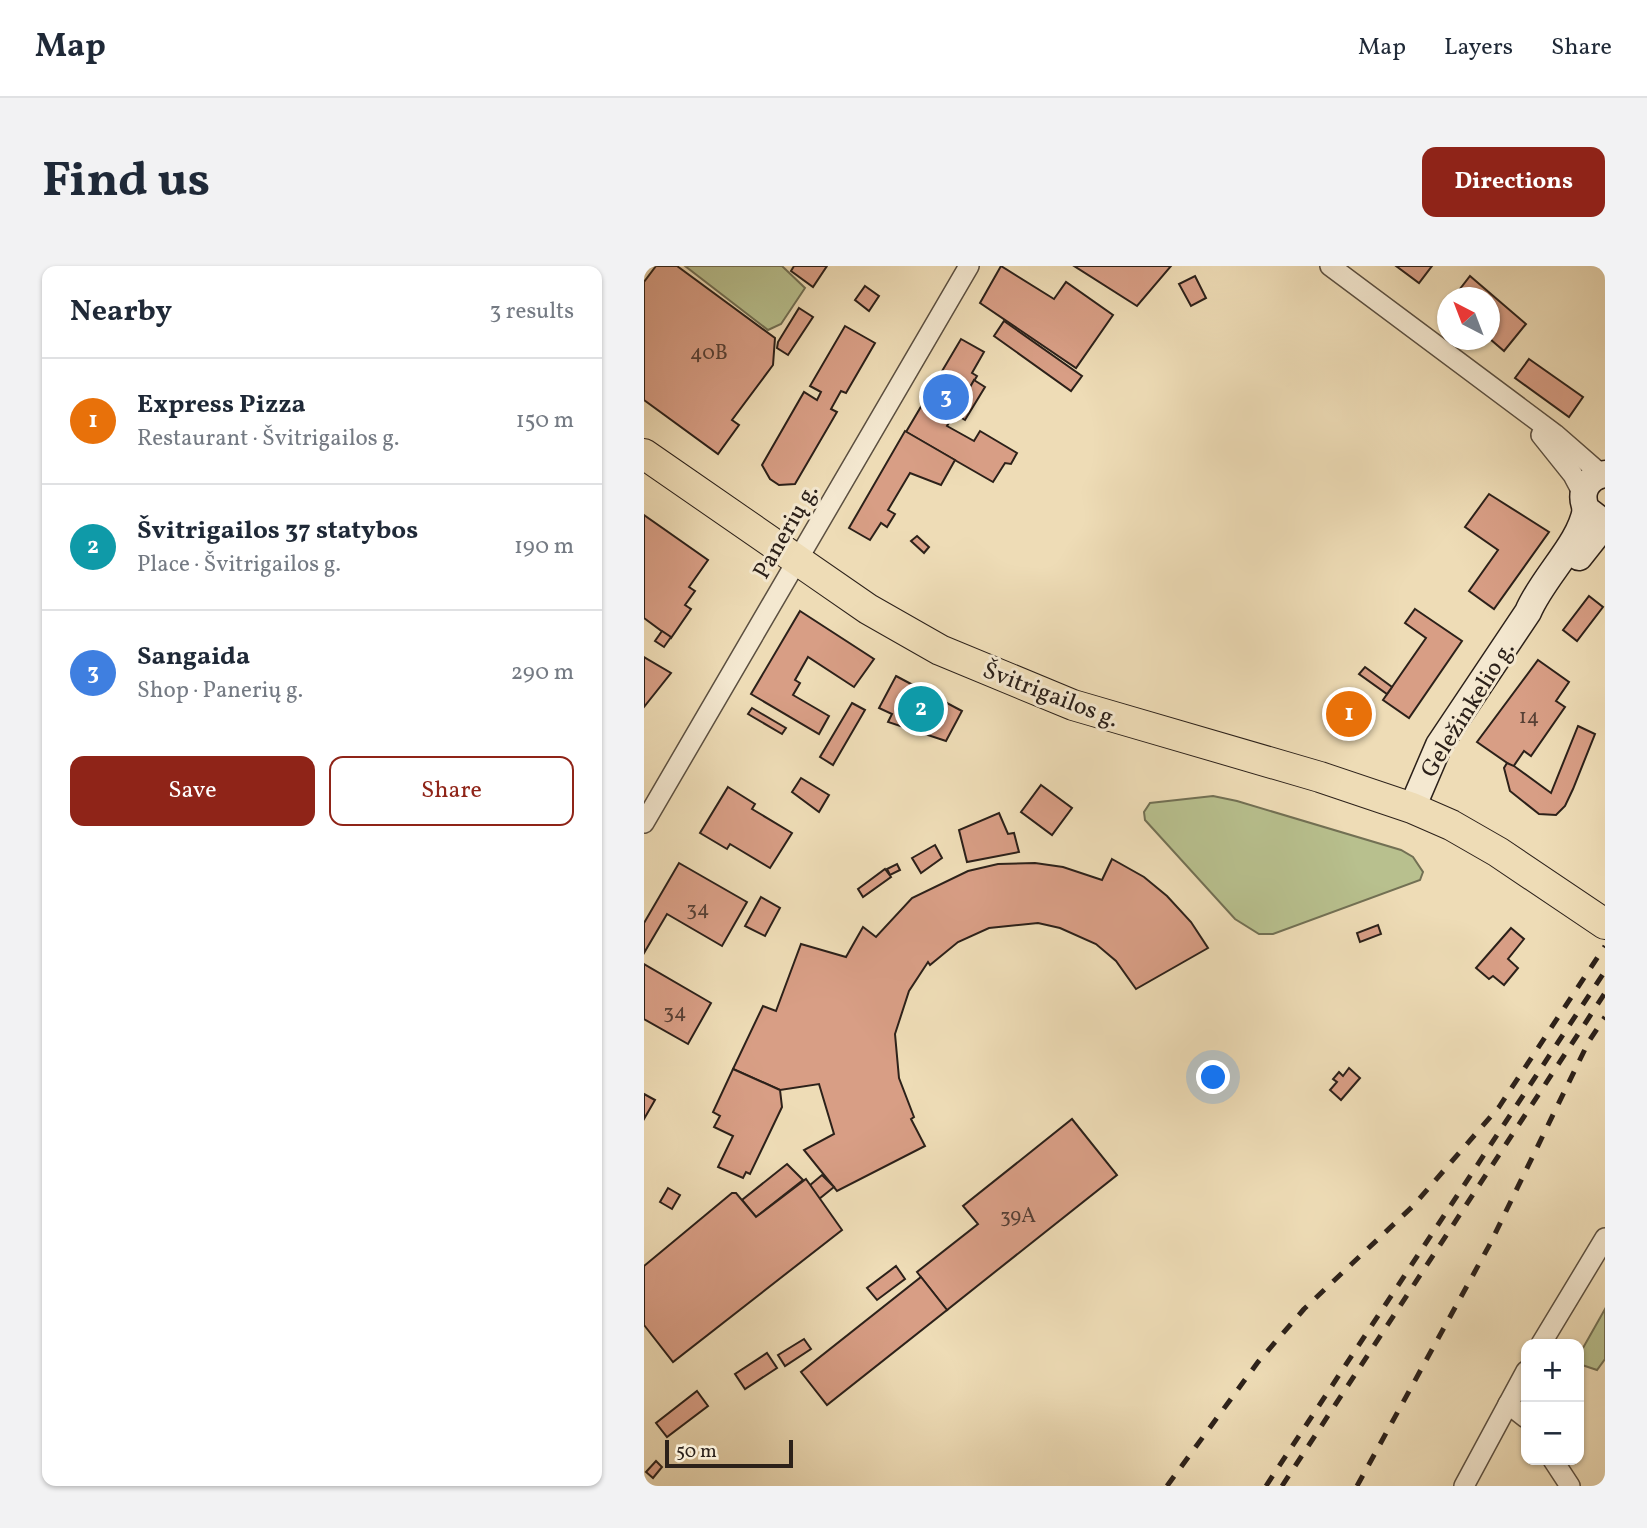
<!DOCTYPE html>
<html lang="en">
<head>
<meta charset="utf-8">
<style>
  body { margin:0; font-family:Vollkorn,serif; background:#f2f2f3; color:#1f2937 }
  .controls { position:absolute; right:21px; bottom:21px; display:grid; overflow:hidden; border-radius:14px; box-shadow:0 2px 5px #0004 }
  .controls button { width:63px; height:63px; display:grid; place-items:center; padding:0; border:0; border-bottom:2px solid #e0e1e3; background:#fff; color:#1f2937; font:35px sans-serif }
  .compass { position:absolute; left:793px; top:21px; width:63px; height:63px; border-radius:50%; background:#fff; box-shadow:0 2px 5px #0004; rotate:318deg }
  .scale { position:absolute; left:21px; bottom:18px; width:128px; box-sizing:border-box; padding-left:7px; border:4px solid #2c211a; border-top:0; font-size:19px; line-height:24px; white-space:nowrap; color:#2c211a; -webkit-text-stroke:5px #f4e8d0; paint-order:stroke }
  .you { position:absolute; left:570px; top:812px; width:24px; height:24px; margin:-18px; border:5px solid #fff; border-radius:50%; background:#1a73e8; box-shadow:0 0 0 10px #1a73e833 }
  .badge { display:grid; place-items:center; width:46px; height:46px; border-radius:50%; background:#8f2418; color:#fff; font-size:23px; font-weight:700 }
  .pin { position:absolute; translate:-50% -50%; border:4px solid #fff; box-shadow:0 2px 7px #0006 }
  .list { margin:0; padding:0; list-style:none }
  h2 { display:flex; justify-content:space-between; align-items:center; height:91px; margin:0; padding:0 28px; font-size:30px }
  h2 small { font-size:23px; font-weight:400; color:#747a83 }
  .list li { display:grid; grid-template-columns:46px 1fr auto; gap:21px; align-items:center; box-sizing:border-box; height:126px; padding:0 28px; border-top:2px solid #e0e1e3 }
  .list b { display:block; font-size:26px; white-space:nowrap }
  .list p { margin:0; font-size:23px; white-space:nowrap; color:#747a83 }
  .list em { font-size:23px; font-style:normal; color:#747a83 }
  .actions { display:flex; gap:14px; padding:21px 28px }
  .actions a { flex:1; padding:16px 0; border:2px solid #8f2418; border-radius:14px; text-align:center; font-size:24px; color:#8f2418 }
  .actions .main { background:#8f2418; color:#fff }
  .map { position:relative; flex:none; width:961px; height:1220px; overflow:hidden; border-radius:14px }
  header { display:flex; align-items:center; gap:42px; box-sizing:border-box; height:98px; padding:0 35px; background:#fff; border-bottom:2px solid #e0e1e3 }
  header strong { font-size:33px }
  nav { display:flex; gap:38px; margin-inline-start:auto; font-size:24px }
  .intro { display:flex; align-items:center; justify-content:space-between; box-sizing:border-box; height:168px; padding:0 42px }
  h1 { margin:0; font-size:49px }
  .button { padding:18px 32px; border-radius:14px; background:#8f2418; color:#fff; font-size:24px; font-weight:700 }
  main { display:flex; gap:42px; padding:0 42px }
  aside { flex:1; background:#fff; border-radius:14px; box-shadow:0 2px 5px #0004 }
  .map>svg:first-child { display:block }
  .green { fill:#b8c08e; stroke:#727054; stroke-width:2 }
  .building { fill:#d89e85; stroke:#2c211a; stroke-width:2 }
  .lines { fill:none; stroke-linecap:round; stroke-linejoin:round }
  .street-casing { stroke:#5c5041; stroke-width:22 }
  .secondary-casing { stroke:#2c211a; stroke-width:29 }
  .primary-casing { stroke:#2c211a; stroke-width:32 }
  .street { stroke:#f4e8d0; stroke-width:19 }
  .secondary { stroke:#f4e8d0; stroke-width:26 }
  .primary { stroke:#eedcb6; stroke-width:30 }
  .rail { stroke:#2c211a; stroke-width:5; stroke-dasharray:12 12; stroke-linecap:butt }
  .labels { text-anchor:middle; stroke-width:6; stroke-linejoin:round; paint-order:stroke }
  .number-label { font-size:21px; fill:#574035 }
  .street-label { font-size:24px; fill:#2c211a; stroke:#f4e8d0 }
</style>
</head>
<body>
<header>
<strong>Map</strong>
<nav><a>Map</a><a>Layers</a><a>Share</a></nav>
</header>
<div class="intro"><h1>Find us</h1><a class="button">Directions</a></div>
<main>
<aside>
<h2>Nearby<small>3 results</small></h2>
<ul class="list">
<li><span class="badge" style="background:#e8710a">1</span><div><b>Express Pizza</b><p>Restaurant · Švitrigailos g.</p></div><em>150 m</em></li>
<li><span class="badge" style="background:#0f9aa8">2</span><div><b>Švitrigailos 37 statybos</b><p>Place · Švitrigailos g.</p></div><em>190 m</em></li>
<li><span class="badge" style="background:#3f7fe0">3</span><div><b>Sangaida</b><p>Shop · Panerių g.</p></div><em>290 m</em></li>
</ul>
<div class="actions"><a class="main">Save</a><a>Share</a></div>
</aside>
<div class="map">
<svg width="961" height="1220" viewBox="0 0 961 1220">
  <rect width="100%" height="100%" fill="#eedcb6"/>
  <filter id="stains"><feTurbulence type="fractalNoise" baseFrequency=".00286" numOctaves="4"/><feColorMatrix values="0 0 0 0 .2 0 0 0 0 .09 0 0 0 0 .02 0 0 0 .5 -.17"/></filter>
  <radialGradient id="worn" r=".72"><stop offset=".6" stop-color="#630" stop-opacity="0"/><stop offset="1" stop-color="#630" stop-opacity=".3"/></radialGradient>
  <g class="green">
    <path d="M 41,0 L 138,0 L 161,22 L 137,58 L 124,64 Z"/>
    <path d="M 569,530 L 593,535 L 757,584 L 769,591 L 779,606 L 776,614 L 629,668 L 615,668 L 591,653 L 501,554 L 500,546 L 506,537 Z"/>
    <path d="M 961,1043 L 961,1093 L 953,1104 L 935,1098 L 935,1089 Z"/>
  </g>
  <g class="building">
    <path d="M 12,0 L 33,0 L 131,72 L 129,99 L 88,154 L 95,159 L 74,188 L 0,134 L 0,16 Z"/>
    <path d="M 150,0 L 183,0 L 169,21 L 147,5 Z"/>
    <path d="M 357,0 L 410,33 L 422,16 L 469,49 L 432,102 L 336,37 Z"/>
    <path d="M 430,0 L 527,0 L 493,40 Z"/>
    <path d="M 752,0 L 788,0 L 775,17 Z"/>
    <path d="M 551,10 L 562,32 L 547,40 L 535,18 Z"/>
    <path d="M 826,10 L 882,58 L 860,85 L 846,73 L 846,32 L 809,32 Z"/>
    <path d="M 221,20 L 235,30 L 225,45 L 211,34 Z"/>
    <path d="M 155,42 L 169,51 L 144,89 L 133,82 L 134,76 Z"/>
    <path d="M 360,55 L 438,110 L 427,125 L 350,70 Z"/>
    <path d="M 201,60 L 231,77 L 202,127 L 197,125 L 187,143 L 193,146 L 151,218 L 135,219 L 126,213 L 118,199 L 160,126 L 173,134 L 177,126 L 166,120 Z"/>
    <path d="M 317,73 L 340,86 L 328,107 L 333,110 L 303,160 L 330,175 L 336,165 L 373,187 L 367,198 L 361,197 L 349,216 L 262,166 Z"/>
    <path d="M 885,93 L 939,131 L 925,151 L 871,112 Z"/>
    <path d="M 330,114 L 341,121 L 321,154 L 311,148 Z"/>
    <path d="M 261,165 L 311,194 L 297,219 L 266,207 L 244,244 L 251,248 L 243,261 L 237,257 L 226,274 L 205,262 Z"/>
    <path d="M 845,228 L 905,266 L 850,343 L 825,325 L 854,284 L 821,261 Z"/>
    <path d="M 0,249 L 64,294 L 45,321 L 51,325 L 41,339 L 47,343 L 27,372 L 0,352 Z"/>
    <path d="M 273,270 L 285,281 L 280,287 L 267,275 Z"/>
    <path d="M 945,330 L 959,341 L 933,375 L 919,364 Z"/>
    <path d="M 771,343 L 818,375 L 765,452 L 739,434 L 782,372 L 761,357 Z"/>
    <path d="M 156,345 L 230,393 L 210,421 L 164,391 L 151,414 L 156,417 L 149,429 L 185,450 L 175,468 L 107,428 Z"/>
    <path d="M 18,365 L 27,371 L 20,381 L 11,375 Z"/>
    <path d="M 0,391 L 27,407 L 0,441 Z"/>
    <path d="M 894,394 L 925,416 L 912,435 L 921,441 L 887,490 L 880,485 L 869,501 L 833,476 Z"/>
    <path d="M 721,401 L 748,421 L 743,428 L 715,408 Z"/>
    <path d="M 252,410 L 318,445 L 302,475 L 244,456 L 248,448 L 235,442 Z"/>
    <path d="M 703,424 L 725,439 L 704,470 L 682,454 Z"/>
    <path d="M 208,437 L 221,444 L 189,499 L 176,491 Z"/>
    <path d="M 108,442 L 142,462 L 138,468 L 104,448 Z"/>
    <path d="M 934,460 L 951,468 L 929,523 L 921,540 L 912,549 L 895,548 L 866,525 L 860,502 L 863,497 L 870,500 L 907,527 Z"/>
    <path d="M 157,512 L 185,529 L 175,546 L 148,526 Z"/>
    <path d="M 397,519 L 428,542 L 408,569 L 377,546 Z"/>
    <path d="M 84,521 L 111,538 L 108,543 L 148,567 L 126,602 L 86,578 L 83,583 L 56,567 Z"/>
    <path d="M 355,547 L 364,568 L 370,567 L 375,586 L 323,596 L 315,564 Z"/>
    <path d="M 291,579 L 298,592 L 277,607 L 268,592 Z"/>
    <path d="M 468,593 L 500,611 L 523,630 L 547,656 L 564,682 L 492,723 L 472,695 L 452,678 L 416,662 L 394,657 L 345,662 L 314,676 L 286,699 L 284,696 L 265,725 L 251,768 L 255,812 L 270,851 L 267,853 L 281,880 L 193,925 L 160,884 L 190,868 L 175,818 L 136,824 L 89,803 L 119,740 L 132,745 L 157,678 L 202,691 L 219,661 L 232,671 L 268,632 L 324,605 L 354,598 L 391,597 L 419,601 L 458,614 Z"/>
    <path d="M 35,597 L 103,636 L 78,680 L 23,648 L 0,687 L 0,657 Z"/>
    <path d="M 253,598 L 256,604 L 246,609 L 243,603 Z"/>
    <path d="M 241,603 L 247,611 L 219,631 L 214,623 Z"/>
    <path d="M 117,631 L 136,642 L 121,670 L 101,660 Z"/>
    <path d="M 734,659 L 737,668 L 716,676 L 713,667 Z"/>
    <path d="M 867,662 L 880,673 L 864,693 L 874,702 L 860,719 L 849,710 L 845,713 L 832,702 Z"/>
    <path d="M 0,698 L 67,737 L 44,778 L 0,753 Z"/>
    <path d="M 705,802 L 716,812 L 697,834 L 686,824 L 693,816 L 689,813 L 695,806 L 699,810 Z"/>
    <path d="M 89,803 L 136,824 L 138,841 L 106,908 L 102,906 L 99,912 L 74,901 L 89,870 L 70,861 L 76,850 L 69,846 Z"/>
    <path d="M 0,828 L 11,834 L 0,853 Z"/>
    <path d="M 428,853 L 473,909 L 303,1044 L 273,1006 L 334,958 L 319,940 Z"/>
    <path d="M 143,898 L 159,914 L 112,951 L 98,934 Z"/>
    <path d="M 178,909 L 190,921 L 175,933 L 165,920 Z"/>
    <path d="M 162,913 L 198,964 L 29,1096 L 0,1059 L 0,1000 L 88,927 L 92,927 L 112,951 Z"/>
    <path d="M 24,922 L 36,929 L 28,943 L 16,936 Z"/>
    <path d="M 252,1000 L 261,1013 L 233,1034 L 223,1022 Z"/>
    <path d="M 277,1011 L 303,1044 L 183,1139 L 157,1106 Z"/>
    <path d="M 160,1073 L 167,1083 L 141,1100 L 134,1089 Z"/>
    <path d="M 123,1087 L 133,1102 L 101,1123 L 91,1108 Z"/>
    <path d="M 53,1125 L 64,1140 L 23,1171 L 12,1157 Z"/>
    <path d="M 12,1195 L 18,1201 L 9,1212 L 2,1206 Z"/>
  </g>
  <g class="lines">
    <g class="street-casing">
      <g id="street">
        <path d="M 686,0 L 911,168 L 957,208"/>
        <path d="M 897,169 L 929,209 L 939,228"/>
        <path d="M 0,557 L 325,0"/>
        <path d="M 897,1078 L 961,972"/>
        <path d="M 864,1138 L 882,1152"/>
        <path d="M 909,1194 L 926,1220"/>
        <path d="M 820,1220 L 882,1105"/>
      </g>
    </g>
    <g class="secondary-casing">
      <g id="secondary">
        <path d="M 955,253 L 942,243 C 935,226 943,211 961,208"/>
        <path d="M 935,291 L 961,258"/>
        <path d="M 768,542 L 795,479 L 884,346 C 898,312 937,277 942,243"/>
      </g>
    </g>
    <g class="primary-casing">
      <path id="primary" d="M 0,188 L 224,343 L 296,384 L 429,439 L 676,511 L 768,542 L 807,559 L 854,586 L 961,658"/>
    </g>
    <use href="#street" class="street"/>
    <use href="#secondary" class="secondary"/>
    <use href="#primary" class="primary"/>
    <g class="rail">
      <path d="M 523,1220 L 614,1096 L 660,1043 L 769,940 L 855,841 L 961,680"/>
      <path d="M 622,1220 L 961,705"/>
      <path d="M 638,1220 L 961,727"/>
      <path d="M 713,1220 L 846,978 L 945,775 L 961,751"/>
    </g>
  </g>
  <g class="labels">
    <g class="number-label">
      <text x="65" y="93">40B</text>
      <text x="885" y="457">14</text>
      <text x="54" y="649">34</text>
      <text x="31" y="752">34</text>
      <text x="374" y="956">39A</text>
    </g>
    <g class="street-label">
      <text transform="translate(141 265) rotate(-60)" y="8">Panerių g.</text>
      <text transform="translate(407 428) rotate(21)" y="8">Švitrigailos g.</text>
      <text transform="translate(823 443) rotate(-58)" y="8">Geležinkelio g.</text>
    </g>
  </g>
  <rect width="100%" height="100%" filter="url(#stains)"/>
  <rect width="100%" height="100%" fill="url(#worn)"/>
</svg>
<div class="controls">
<button>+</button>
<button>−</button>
</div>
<svg class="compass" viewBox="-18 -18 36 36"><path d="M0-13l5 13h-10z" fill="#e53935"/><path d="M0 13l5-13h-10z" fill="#747a83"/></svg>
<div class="scale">50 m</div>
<div class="you"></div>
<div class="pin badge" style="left:705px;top:448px;background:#e8710a">1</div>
<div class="pin badge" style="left:277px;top:443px;background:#0f9aa8">2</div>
<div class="pin badge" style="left:302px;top:131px;background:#3f7fe0">3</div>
</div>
</main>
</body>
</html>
